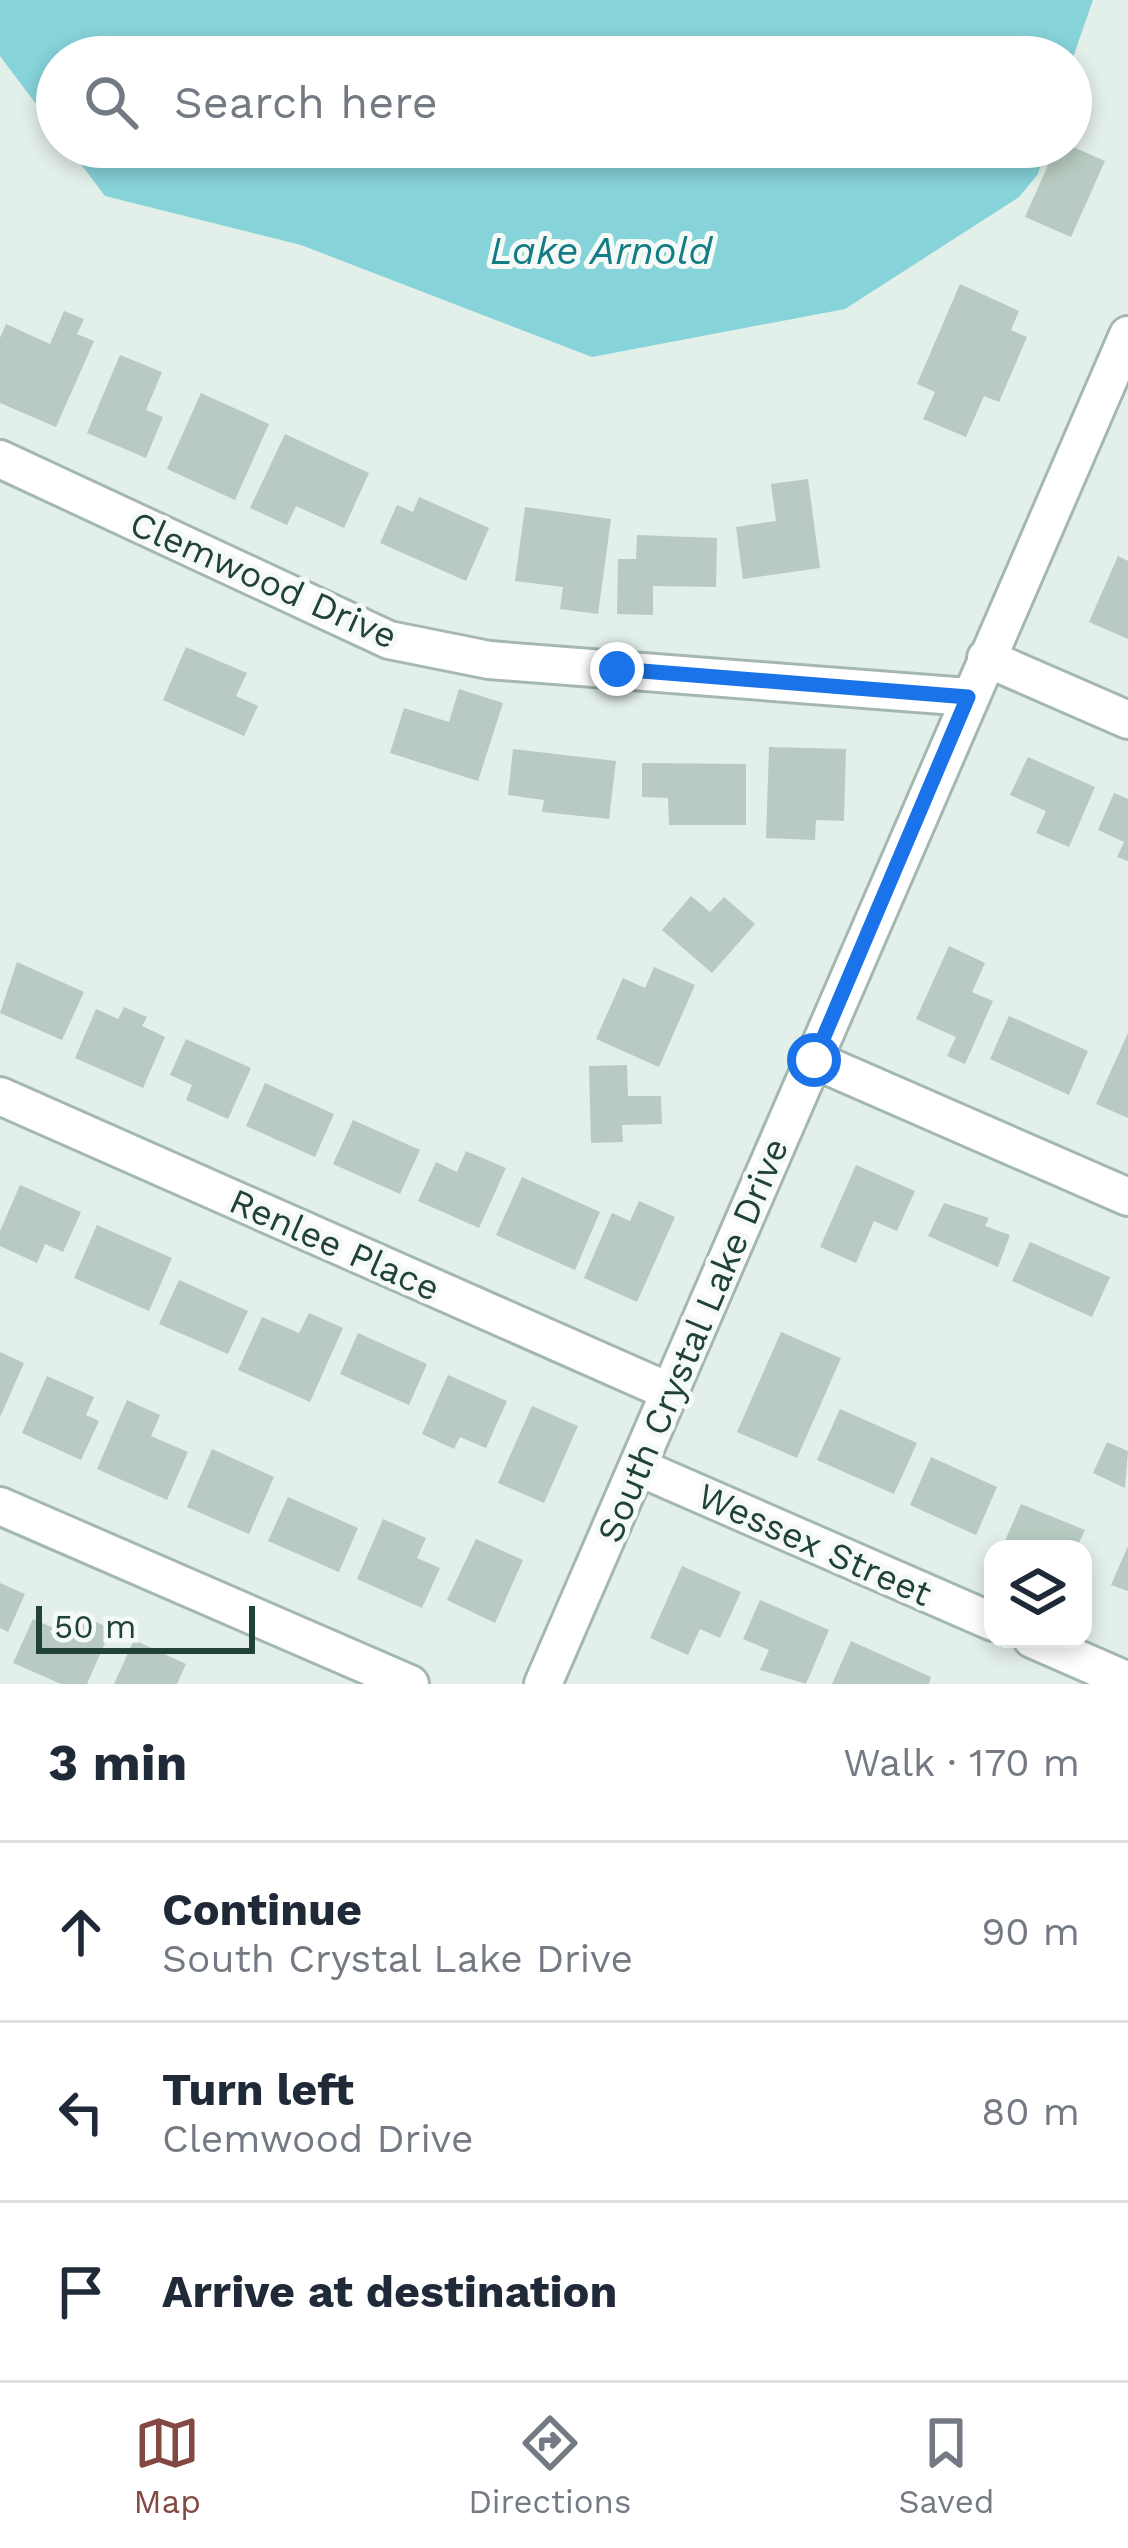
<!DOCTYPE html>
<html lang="en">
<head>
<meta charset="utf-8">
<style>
  body { margin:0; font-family:"Work Sans",sans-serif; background:#f2f2f3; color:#1f2937 }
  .controls { position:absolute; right:36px; bottom:36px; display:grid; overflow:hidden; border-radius:24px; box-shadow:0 6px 18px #0003 }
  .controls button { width:108px; height:108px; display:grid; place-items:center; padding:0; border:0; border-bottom:3px solid #e0e1e3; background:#fff; color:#1f2937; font:60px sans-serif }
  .scale { position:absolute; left:36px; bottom:30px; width:219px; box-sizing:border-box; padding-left:12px; border:6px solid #214236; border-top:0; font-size:33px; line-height:42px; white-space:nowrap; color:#214236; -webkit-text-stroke:9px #f5faf7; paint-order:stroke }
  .stop { position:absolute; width:36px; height:36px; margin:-27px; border:9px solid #1a73e8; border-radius:50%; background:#fff }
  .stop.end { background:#1a73e8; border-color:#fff; box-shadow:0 3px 12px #0008 }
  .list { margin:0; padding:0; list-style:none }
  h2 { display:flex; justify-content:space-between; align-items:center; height:156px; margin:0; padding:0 48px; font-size:51px }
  h2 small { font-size:39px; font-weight:400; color:#747a83 }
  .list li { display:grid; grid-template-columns:78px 1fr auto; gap:36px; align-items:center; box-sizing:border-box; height:180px; padding:0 48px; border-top:3px solid #e0e1e3 }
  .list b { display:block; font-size:45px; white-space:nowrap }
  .list p { margin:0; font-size:39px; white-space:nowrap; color:#747a83 }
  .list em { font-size:39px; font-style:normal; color:#747a83 }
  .icon { flex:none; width:66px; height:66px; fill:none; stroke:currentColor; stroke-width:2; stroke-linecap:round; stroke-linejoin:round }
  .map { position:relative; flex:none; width:1128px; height:1684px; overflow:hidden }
  .search { position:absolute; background:#fff; box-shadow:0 6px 18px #0003; left:36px; right:36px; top:36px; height:132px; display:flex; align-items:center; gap:30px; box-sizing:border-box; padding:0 42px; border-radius:66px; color:#747a83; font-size:45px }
  .sheet { height:696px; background:#fff }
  nav { display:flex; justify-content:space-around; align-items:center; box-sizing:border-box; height:168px; border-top:3px solid #e0e1e3; background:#fff; font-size:33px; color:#747a83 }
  nav a { display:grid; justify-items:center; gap:6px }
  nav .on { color:#844843 }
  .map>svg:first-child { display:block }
  .water { fill:#86d3d9 }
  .building { fill:#b8cac1 }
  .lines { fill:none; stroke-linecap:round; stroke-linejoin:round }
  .minor-casing { stroke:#a5b8b0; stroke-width:42 }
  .minor { stroke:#fff; stroke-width:36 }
  .route { stroke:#1a73e8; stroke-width:15 }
  .labels { text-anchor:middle; stroke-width:10; stroke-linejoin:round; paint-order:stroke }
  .street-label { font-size:36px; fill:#214236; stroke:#f5faf7 }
  .water-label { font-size:39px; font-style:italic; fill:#147c85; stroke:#f5faf7 }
</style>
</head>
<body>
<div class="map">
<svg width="1128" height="1684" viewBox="0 0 1128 1684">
  <rect width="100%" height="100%" fill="#e3efe9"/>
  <g class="water">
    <path d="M 0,0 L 1093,0 L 1071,63 L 1071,57 L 57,57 L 57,132 L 0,56 Z"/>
    <path d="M 68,147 L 1046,147 L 1038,174 L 1019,197 L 845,309 L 592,357 L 301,245 L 105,196 Z"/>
  </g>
  <g class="building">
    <path d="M 1056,147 L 1073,147 L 1105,161 L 1071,237 L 1025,217 Z"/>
    <path d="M 960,284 L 1019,311 L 1011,330 L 1027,337 L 999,402 L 984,396 L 966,437 L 923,419 L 935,392 L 917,384 Z"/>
    <path d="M 64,311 L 84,319 L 77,334 L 94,341 L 56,427 L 0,403 L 0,338 L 6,324 L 50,344 Z"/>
    <path d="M 120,355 L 162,372 L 146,410 L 163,417 L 146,458 L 87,433 Z"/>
    <path d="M 201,393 L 269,424 L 235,500 L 167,469 Z"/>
    <path d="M 285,434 L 369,473 L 344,528 L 296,506 L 287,525 L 250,508 Z"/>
    <path d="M 808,479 L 820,568 L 743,579 L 736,527 L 776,521 L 771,484 Z"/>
    <path d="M 419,497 L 489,528 L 466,581 L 380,543 L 397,505 L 413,512 Z"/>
    <path d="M 525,507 L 611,519 L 598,614 L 560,609 L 563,587 L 515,581 Z"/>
    <path d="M 637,535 L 717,538 L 716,587 L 653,586 L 653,615 L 617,614 L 618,559 L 636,559 Z"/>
    <path d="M 1118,556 L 1128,561 L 1128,639 L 1089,622 Z"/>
    <path d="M 186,647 L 247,673 L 236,696 L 258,706 L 244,736 L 163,700 Z"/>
    <path d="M 459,689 L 503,703 L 478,781 L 390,753 L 404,708 L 449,722 Z"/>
    <path d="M 769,747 L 846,749 L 844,821 L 816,820 L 815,840 L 766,838 Z"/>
    <path d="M 513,749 L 616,761 L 609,819 L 542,812 L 544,800 L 508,795 Z"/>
    <path d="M 1028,757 L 1095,787 L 1069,847 L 1036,833 L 1046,811 L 1010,795 Z"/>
    <path d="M 642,763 L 746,764 L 746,825 L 669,825 L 668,798 L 642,797 Z"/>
    <path d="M 1114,793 L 1128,799 L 1128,861 L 1117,857 L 1124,842 L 1098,830 Z"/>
    <path d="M 691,896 L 710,912 L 724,897 L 755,924 L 712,973 L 662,930 Z"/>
    <path d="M 949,946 L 985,963 L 972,992 L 993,1001 L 965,1064 L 947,1056 L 956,1037 L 916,1019 Z"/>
    <path d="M 17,962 L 84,992 L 62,1040 L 0,1013 Z"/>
    <path d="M 654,967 L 695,985 L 659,1067 L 596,1039 L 623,978 L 645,988 Z"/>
    <path d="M 124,1007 L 147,1017 L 142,1026 L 165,1037 L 143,1088 L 75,1058 L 96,1009 L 118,1019 Z"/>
    <path d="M 1009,1016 L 1088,1051 L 1069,1095 L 990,1059 Z"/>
    <path d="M 1128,1033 L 1128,1118 L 1096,1104 Z"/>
    <path d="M 186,1039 L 251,1068 L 228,1119 L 186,1100 L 192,1085 L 170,1075 Z"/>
    <path d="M 627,1065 L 628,1096 L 661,1096 L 662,1124 L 622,1125 L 623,1142 L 591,1143 L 589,1066 Z"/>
    <path d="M 265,1083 L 334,1114 L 315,1157 L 246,1126 Z"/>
    <path d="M 353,1120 L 420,1150 L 400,1194 L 333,1164 Z"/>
    <path d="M 466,1151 L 506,1168 L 479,1228 L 418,1201 L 436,1162 L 457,1172 Z"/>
    <path d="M 856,1165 L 915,1191 L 897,1231 L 874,1221 L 856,1263 L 820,1247 Z"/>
    <path d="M 522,1177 L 600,1212 L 575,1270 L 496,1235 Z"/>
    <path d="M 20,1185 L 81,1212 L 63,1252 L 45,1244 L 37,1263 L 0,1246 L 0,1231 Z"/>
    <path d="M 639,1201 L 675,1217 L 637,1302 L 584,1278 L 612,1213 L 630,1221 Z"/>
    <path d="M 944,1203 L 989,1218 L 985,1226 L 1010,1235 L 998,1267 L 928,1236 Z"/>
    <path d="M 97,1225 L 172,1258 L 149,1311 L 74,1278 Z"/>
    <path d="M 1030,1242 L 1110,1277 L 1092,1317 L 1012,1281 Z"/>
    <path d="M 179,1280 L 248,1311 L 228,1354 L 159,1324 Z"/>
    <path d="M 309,1313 L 343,1328 L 310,1402 L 238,1370 L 262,1317 L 299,1333 Z"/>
    <path d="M 781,1332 L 841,1358 L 797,1458 L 737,1432 Z"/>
    <path d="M 358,1333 L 427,1364 L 409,1405 L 340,1374 Z"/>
    <path d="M 0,1352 L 24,1363 L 0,1417 Z"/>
    <path d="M 448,1375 L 507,1401 L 486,1448 L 460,1437 L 454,1449 L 422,1434 Z"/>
    <path d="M 47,1376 L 94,1397 L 86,1415 L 99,1421 L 81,1460 L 22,1433 Z"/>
    <path d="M 127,1400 L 160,1415 L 151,1436 L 188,1452 L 167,1500 L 97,1469 Z"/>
    <path d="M 532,1406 L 578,1426 L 544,1503 L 498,1483 Z"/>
    <path d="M 840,1409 L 917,1443 L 894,1494 L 817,1460 Z"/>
    <path d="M 1107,1442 L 1128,1451 L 1125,1488 L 1093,1473 Z"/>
    <path d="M 212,1449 L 274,1477 L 249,1534 L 187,1507 Z"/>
    <path d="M 931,1457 L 997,1487 L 976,1535 L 910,1505 Z"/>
    <path d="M 288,1497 L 358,1528 L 339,1572 L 268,1541 Z"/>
    <path d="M 1021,1504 L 1085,1530 L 1076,1549 L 1026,1549 L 1005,1541 Z"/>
    <path d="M 383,1519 L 426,1538 L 417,1558 L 440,1568 L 422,1608 L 357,1579 Z"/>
    <path d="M 476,1539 L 523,1560 L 495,1623 L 447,1600 Z"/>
    <path d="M 1128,1546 L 1128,1591 L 1111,1585 Z"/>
    <path d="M 682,1566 L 741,1592 L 720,1638 L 700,1629 L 688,1655 L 650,1638 Z"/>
    <path d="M 0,1583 L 25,1594 L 8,1632 L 0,1628 Z"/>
    <path d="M 760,1600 L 829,1630 L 806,1684 L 760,1670 L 769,1650 L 743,1639 Z"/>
    <path d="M 83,1616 L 111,1629 L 87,1684 L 61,1684 L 13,1663 L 33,1619 L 74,1637 Z"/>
    <path d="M 134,1640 L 186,1664 L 177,1684 L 114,1684 Z"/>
    <path d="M 851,1641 L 931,1677 L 929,1684 L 832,1684 Z"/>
  </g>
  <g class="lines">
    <g class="minor-casing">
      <g id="minor">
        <path d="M 0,459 L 389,640 L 489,660 L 968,697"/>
        <path d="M 986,658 L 1128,720"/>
        <path d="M 814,1060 L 1128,1197"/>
        <path d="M 0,1096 L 670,1392"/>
        <path d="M 638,1467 L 993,1622"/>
        <path d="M 0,1506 L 410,1684"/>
        <path d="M 1032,1639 L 1128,1681"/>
        <path d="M 543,1684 L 1128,335"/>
      </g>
    </g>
    <use href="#minor" class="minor"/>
  </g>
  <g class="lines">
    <path class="route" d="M 617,669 L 968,697 L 814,1060"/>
  </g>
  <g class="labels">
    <g class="street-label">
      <text transform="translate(264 579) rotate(24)" y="13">Clemwood Drive</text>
      <text transform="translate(335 1244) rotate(24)" y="13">Renlee Place</text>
      <text transform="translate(692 1340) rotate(-67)" y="13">South Crystal Lake Drive</text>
      <text transform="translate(815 1544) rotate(24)" y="13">Wessex Street</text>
    </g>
    <g class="water-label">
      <text x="601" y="264">Lake Arnold</text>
    </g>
  </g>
</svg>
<div class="controls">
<button><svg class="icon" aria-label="layers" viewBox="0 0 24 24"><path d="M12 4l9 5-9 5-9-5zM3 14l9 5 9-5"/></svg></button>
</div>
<div class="scale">50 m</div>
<div class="stop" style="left:814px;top:1060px"></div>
<div class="stop end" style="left:617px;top:669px"></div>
<div class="search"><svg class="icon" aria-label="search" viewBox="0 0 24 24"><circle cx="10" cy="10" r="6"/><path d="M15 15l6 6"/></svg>Search here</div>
</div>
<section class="sheet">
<h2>3 min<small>Walk · 170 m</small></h2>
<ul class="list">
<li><svg class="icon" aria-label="ahead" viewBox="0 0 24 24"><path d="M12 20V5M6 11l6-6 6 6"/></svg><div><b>Continue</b><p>South Crystal Lake Drive</p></div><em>90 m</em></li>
<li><svg class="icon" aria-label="left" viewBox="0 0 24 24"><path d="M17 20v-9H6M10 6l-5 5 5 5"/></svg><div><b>Turn left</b><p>Clemwood Drive</p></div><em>80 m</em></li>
<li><svg class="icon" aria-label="arrive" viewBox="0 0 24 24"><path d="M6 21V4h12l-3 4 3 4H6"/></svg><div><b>Arrive at destination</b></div></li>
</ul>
</section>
<nav>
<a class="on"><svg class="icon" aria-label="map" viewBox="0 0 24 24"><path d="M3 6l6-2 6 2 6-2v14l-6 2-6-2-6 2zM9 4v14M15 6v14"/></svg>Map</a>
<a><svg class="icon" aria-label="directions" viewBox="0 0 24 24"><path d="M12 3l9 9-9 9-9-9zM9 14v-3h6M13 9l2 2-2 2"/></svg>Directions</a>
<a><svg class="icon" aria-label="saved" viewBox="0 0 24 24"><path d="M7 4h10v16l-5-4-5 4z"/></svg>Saved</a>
</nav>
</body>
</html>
